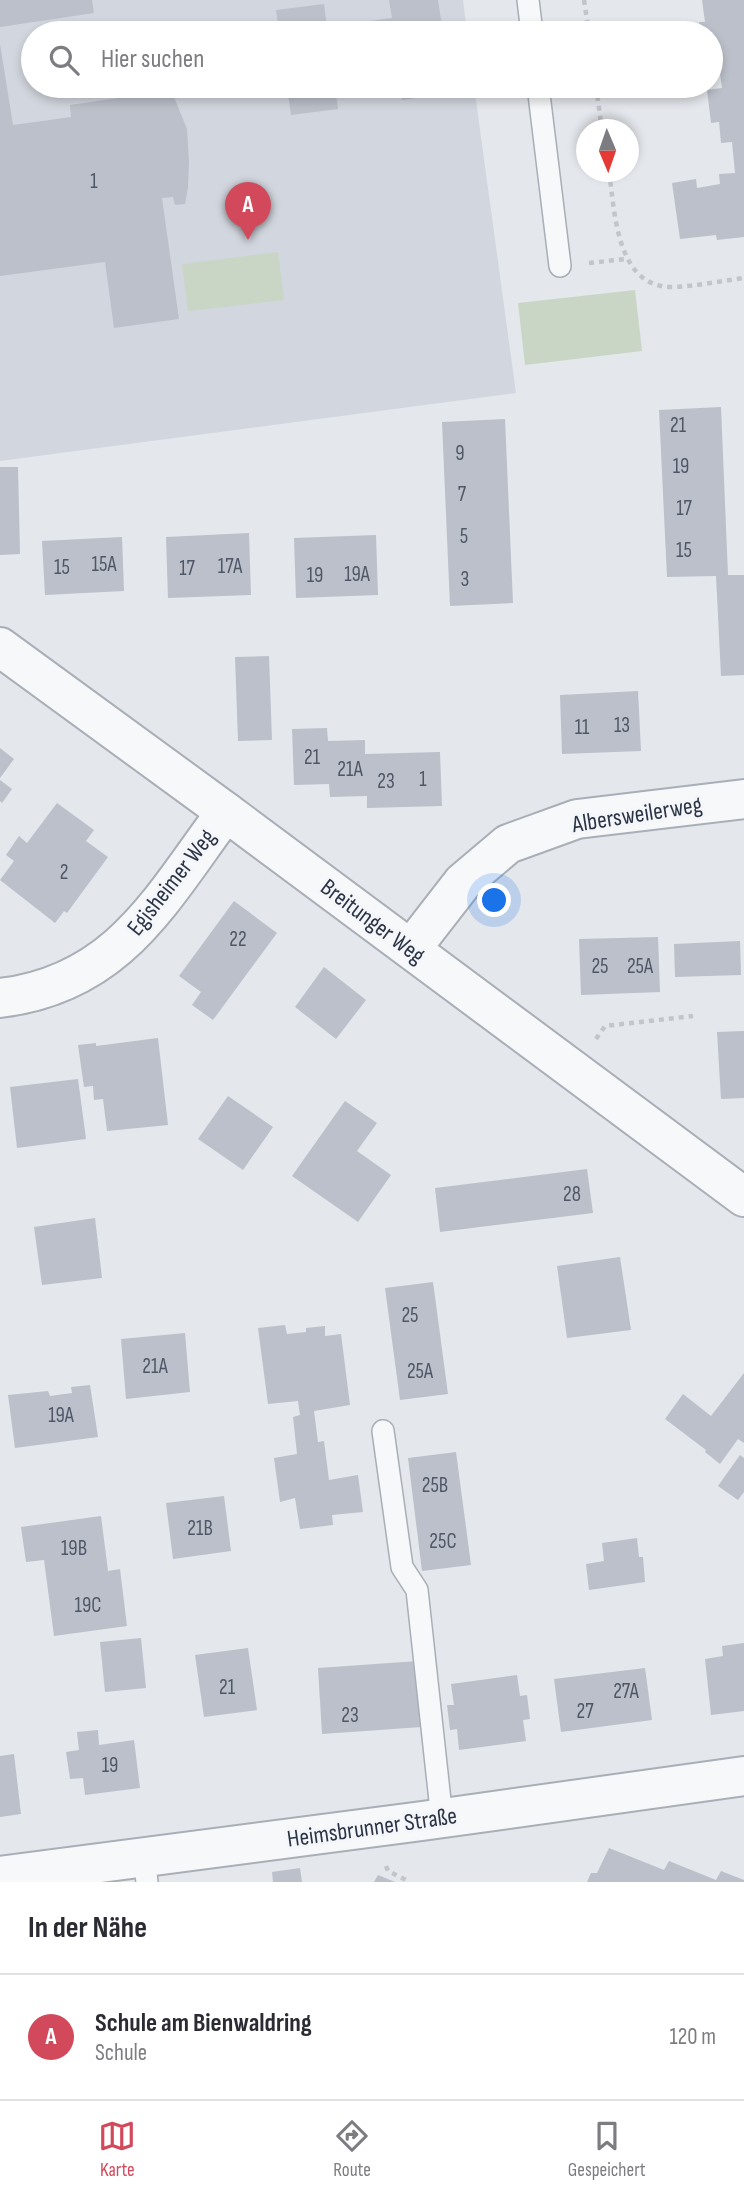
<!DOCTYPE html>
<html lang="de">
<head>
<meta charset="utf-8">
<style>
  body { margin:0; font-family:"Sofia Sans Condensed",sans-serif; background:#f2f2f3; color:#2b2b33 }
  .compass { position:absolute; left:576px; top:119px; width:63px; height:63px; border-radius:50%; background:#fff; box-shadow:0 4px 10px #0003; rotate:178deg }
  .you { position:absolute; left:495px; top:901px; width:24px; height:24px; margin:-18px; border:5px solid #fff; border-radius:50%; background:#1a73e8; box-shadow:0 0 0 10px #1a73e833 }
  .badge { display:grid; place-items:center; width:46px; height:46px; border-radius:50%; background:#d1495b; color:#fff; font-size:23px; font-weight:700 }
  .pin { position:absolute; translate:-50% -58px; filter:drop-shadow(0 2px 4px #0008) }
  .pin::after { content:''; position:absolute; top:37px; width:24px; height:21px; background:inherit; clip-path:polygon(0 0,100% 0,50% 100%) }
  .list { margin:0; padding:0; list-style:none }
  h2 { display:flex; justify-content:space-between; align-items:center; height:91px; margin:0; padding:0 28px; font-size:30px }
  h2 small { font-size:23px; font-weight:400; color:#7c7c81 }
  .list li { display:grid; grid-template-columns:46px 1fr auto; gap:21px; align-items:center; box-sizing:border-box; height:126px; padding:0 28px; border-top:2px solid #e1e1e2 }
  .list b { display:block; font-size:26px; white-space:nowrap }
  .list p { margin:0; font-size:23px; white-space:nowrap; color:#7c7c81 }
  .list em { font-size:23px; font-style:normal; color:#7c7c81 }
  .icon { flex:none; width:38px; height:38px; fill:none; stroke:currentColor; stroke-width:2; stroke-linecap:round; stroke-linejoin:round }
  .map { position:relative; flex:none; width:744px; height:1882px; overflow:hidden }
  .search { position:absolute; background:#fff; box-shadow:0 4px 10px #0003; left:21px; right:21px; top:21px; height:77px; display:flex; align-items:center; gap:18px; box-sizing:border-box; padding:0 24px; border-radius:38px; color:#7c7c81; font-size:26px }
  .sheet { height:217px; background:#fff }
  nav { display:flex; justify-content:space-around; align-items:center; box-sizing:border-box; height:98px; border-top:2px solid #e1e1e2; background:#fff; font-size:19px; color:#7c7c81 }
  nav a { display:grid; justify-items:center; gap:4px }
  nav .on { color:#d1495b }
  .map>svg:first-child { display:block }
  .built { fill:#d2d6de }
  .green { fill:#c9d6c5 }
  .building { fill:#bbc0ca }
  .lines { fill:none; stroke-linecap:round; stroke-linejoin:round }
  .lane-casing { stroke:#a9aeb7; stroke-width:24 }
  .street-casing { stroke:#a9aeb7; stroke-width:42 }
  .path { stroke:#c2c5cb; stroke-width:4.5; stroke-dasharray:5 5; stroke-linecap:butt }
  .lane { stroke:#f7f8fa; stroke-width:21 }
  .street { stroke:#f7f8fa; stroke-width:38 }
  .labels { text-anchor:middle; stroke-width:6; stroke-linejoin:round; paint-order:stroke }
  .number-label { font-size:21px; fill:#4f5766 }
  .street-label { font-size:24px; fill:#2b3445; stroke:#f4f6f9 }
</style>
</head>
<body>
<div class="map">
<svg width="744" height="1882" viewBox="0 0 744 1882">
  <rect width="100%" height="100%" fill="#e4e7ec"/>
  <path class="built" d="M 0,0 L 463,0 L 467,33 L 33,33 L 33,86 L 474,86 L 516,393 L 0,461 Z"/>
  <g class="green">
    <path d="M 278,252 L 284,300 L 188,311 L 182,264 Z"/>
    <path d="M 635,290 L 642,351 L 525,365 L 518,303 Z"/>
  </g>
  <g class="building">
    <path d="M 0,0 L 92,0 L 94,13 L 0,27 Z"/>
    <path d="M 389,0 L 438,0 L 443,33 L 279,33 L 276,10 L 324,4 L 327,27 L 392,18 Z"/>
    <path d="M 702,0 L 744,0 L 744,237 L 717,240 L 716,235 L 680,239 L 672,183 L 696,179 L 697,188 L 720,184 L 719,174 L 735,173 L 732,142 L 721,143 L 719,122 L 711,123 L 707,90 L 722,88 L 717,53 L 711,54 L 711,33 L 700,33 L 699,22 L 705,22 Z"/>
    <path d="M 0,44 L 13,125 L 71,117 L 70,105 L 159,92 L 159,86 L 163,86 L 174,97 L 187,129 L 189,162 L 188,187 L 185,204 L 175,205 L 173,197 L 162,198 L 179,319 L 114,328 L 105,262 L 0,276 Z"/>
    <path d="M 287,86 L 335,86 L 338,109 L 291,115 Z"/>
    <path d="M 401,86 L 450,86 L 451,93 L 402,100 Z"/>
    <path d="M 721,407 L 728,575 L 744,575 L 744,675 L 721,676 L 716,576 L 667,577 L 659,410 Z"/>
    <path d="M 505,419 L 513,603 L 450,606 L 442,422 Z"/>
    <path d="M 0,467 L 18,467 L 20,554 L 0,555 Z"/>
    <path d="M 249,533 L 251,595 L 168,598 L 166,537 Z"/>
    <path d="M 376,535 L 378,595 L 296,598 L 294,538 Z"/>
    <path d="M 122,537 L 124,591 L 45,595 L 42,541 Z"/>
    <path d="M 269,656 L 272,740 L 238,741 L 235,657 Z"/>
    <path d="M 638,691 L 641,751 L 562,754 L 560,695 Z"/>
    <path d="M 327,728 L 328,741 L 365,740 L 365,754 L 440,752 L 442,806 L 367,808 L 367,796 L 330,797 L 329,784 L 294,785 L 292,729 Z"/>
    <path d="M 0,748 L 14,759 L 0,778 Z"/>
    <path d="M 0,780 L 12,789 L 2,803 L 0,801 Z"/>
    <path d="M 57,803 L 94,830 L 86,841 L 108,857 L 67,913 L 64,911 L 55,923 L 0,880 L 14,861 L 6,855 L 19,836 L 27,843 Z"/>
    <path d="M 234,901 L 277,933 L 213,1020 L 192,1005 L 201,992 L 179,976 Z"/>
    <path d="M 658,937 L 660,992 L 581,995 L 579,939 Z"/>
    <path d="M 740,941 L 741,975 L 675,977 L 674,944 Z"/>
    <path d="M 324,967 L 366,1000 L 336,1039 L 295,1007 Z"/>
    <path d="M 744,1031 L 744,1098 L 721,1099 L 717,1032 Z"/>
    <path d="M 158,1038 L 168,1125 L 107,1131 L 103,1099 L 94,1100 L 93,1086 L 84,1087 L 78,1045 L 96,1043 L 96,1046 Z"/>
    <path d="M 78,1079 L 86,1139 L 17,1148 L 10,1087 Z"/>
    <path d="M 228,1096 L 273,1127 L 243,1170 L 198,1139 Z"/>
    <path d="M 345,1101 L 377,1123 L 357,1151 L 391,1175 L 358,1222 L 292,1176 Z"/>
    <path d="M 587,1169 L 593,1213 L 440,1232 L 435,1188 Z"/>
    <path d="M 95,1218 L 102,1278 L 42,1285 L 34,1227 Z"/>
    <path d="M 620,1257 L 631,1330 L 567,1338 L 557,1266 Z"/>
    <path d="M 433,1282 L 448,1394 L 400,1400 L 385,1288 Z"/>
    <path d="M 285,1325 L 287,1334 L 306,1332 L 306,1328 L 325,1326 L 325,1336 L 341,1334 L 350,1405 L 314,1411 L 318,1442 L 324,1441 L 329,1480 L 358,1475 L 363,1512 L 332,1515 L 333,1525 L 300,1529 L 295,1498 L 280,1502 L 274,1458 L 297,1454 L 293,1417 L 300,1415 L 298,1401 L 268,1404 L 258,1328 Z"/>
    <path d="M 185,1333 L 190,1392 L 126,1399 L 121,1339 Z"/>
    <path d="M 744,1373 L 744,1443 L 738,1439 L 720,1464 L 705,1452 L 706,1450 L 665,1419 L 683,1394 L 711,1416 Z"/>
    <path d="M 90,1385 L 98,1437 L 15,1448 L 8,1395 L 48,1391 L 50,1396 L 72,1393 L 71,1387 Z"/>
    <path d="M 456,1452 L 471,1565 L 422,1571 L 408,1458 Z"/>
    <path d="M 740,1455 L 744,1458 L 744,1492 L 738,1500 L 718,1486 Z"/>
    <path d="M 224,1496 L 231,1551 L 173,1559 L 166,1503 Z"/>
    <path d="M 101,1516 L 108,1571 L 120,1569 L 127,1626 L 54,1636 L 44,1560 L 26,1562 L 21,1527 Z"/>
    <path d="M 637,1538 L 639,1557 L 643,1557 L 645,1582 L 589,1590 L 586,1564 L 604,1561 L 602,1543 Z"/>
    <path d="M 141,1638 L 146,1688 L 105,1692 L 100,1642 Z"/>
    <path d="M 744,1643 L 744,1711 L 711,1715 L 705,1659 L 723,1656 L 722,1646 Z"/>
    <path d="M 248,1648 L 257,1710 L 204,1717 L 195,1655 Z"/>
    <path d="M 418,1661 L 422,1727 L 322,1734 L 318,1668 Z"/>
    <path d="M 645,1668 L 652,1720 L 561,1732 L 554,1679 Z"/>
    <path d="M 517,1675 L 520,1696 L 527,1695 L 530,1719 L 523,1720 L 526,1741 L 459,1750 L 457,1729 L 450,1730 L 447,1705 L 454,1705 L 451,1684 Z"/>
    <path d="M 98,1730 L 99,1745 L 134,1740 L 140,1788 L 85,1795 L 83,1778 L 70,1779 L 66,1752 L 79,1750 L 77,1732 Z"/>
    <path d="M 14,1754 L 21,1814 L 0,1817 L 0,1756 Z"/>
    <path d="M 609,1848 L 664,1870 L 669,1861 L 716,1880 L 721,1871 L 744,1880 L 744,1882 L 587,1882 L 591,1873 L 597,1873 Z"/>
    <path d="M 300,1868 L 302,1882 L 273,1882 L 272,1872 Z"/>
    <path d="M 378,1875 L 395,1882 L 374,1882 Z"/>
  </g>
  <g class="lines">
    <g class="lane-casing">
      <g id="lane">
        <path d="M 528,0 L 532,33"/>
        <path d="M 538,86 L 560,266"/>
        <path d="M 383,1431 L 402,1567 L 417,1590 L 442,1819"/>
        <path d="M 144,1857 L 147,1882"/>
      </g>
    </g>
    <g class="street-casing">
      <g id="street">
        <path d="M 0,647 L 226,812 L 744,1197"/>
        <path d="M 411,949 L 463,882 L 508,844 L 577,819 L 744,799"/>
        <path d="M 0,998 C 119,984 161,899 226,812"/>
        <path d="M 0,1876 L 422,1821 L 744,1776"/>
      </g>
    </g>
    <g class="path">
      <path d="M 584,0 L 589,33"/>
      <path d="M 711,58 L 718,57"/>
      <path d="M 596,86 L 602,130"/>
      <path d="M 609,172 C 615,212 616,289 674,287 C 697,286 721,281 744,278"/>
      <path d="M 589,263 L 626,259"/>
      <path d="M 596,1039 L 605,1026 L 693,1016"/>
      <path d="M 386,1866 L 388,1871 L 410,1882"/>
    </g>
    <use href="#lane" class="lane"/>
    <use href="#street" class="street"/>
  </g>
  <g class="labels">
    <g class="number-label">
      <text x="94" y="188">1</text>
      <text x="678" y="432">21</text>
      <text x="460" y="460">9</text>
      <text x="681" y="473">19</text>
      <text x="462" y="501">7</text>
      <text x="684" y="515">17</text>
      <text x="464" y="543">5</text>
      <text x="684" y="557">15</text>
      <text x="104" y="571">15A</text>
      <text x="230" y="573">17A</text>
      <text x="62" y="574">15</text>
      <text x="187" y="575">17</text>
      <text x="357" y="581">19A</text>
      <text x="315" y="582">19</text>
      <text x="465" y="586">3</text>
      <text x="622" y="732">13</text>
      <text x="582" y="734">11</text>
      <text x="312" y="764">21</text>
      <text x="350" y="776">21A</text>
      <text x="423" y="786">1</text>
      <text x="386" y="788">23</text>
      <text x="64" y="879">2</text>
      <text x="238" y="946">22</text>
      <text x="600" y="973">25</text>
      <text x="640" y="973">25A</text>
      <text x="572" y="1201">28</text>
      <text x="410" y="1322">25</text>
      <text x="155" y="1373">21A</text>
      <text x="420" y="1378">25A</text>
      <text x="61" y="1422">19A</text>
      <text x="435" y="1492">25B</text>
      <text x="200" y="1535">21B</text>
      <text x="443" y="1548">25C</text>
      <text x="74" y="1555">19B</text>
      <text x="88" y="1612">19C</text>
      <text x="227" y="1694">21</text>
      <text x="626" y="1698">27A</text>
      <text x="585" y="1718">27</text>
      <text x="350" y="1722">23</text>
      <text x="110" y="1772">19</text>
    </g>
    <g class="street-label">
      <text transform="translate(637 814) rotate(-9)" y="8">Albersweilerweg</text>
      <text transform="translate(171 882) rotate(-52)" y="8">Egisheimer Weg</text>
      <text transform="translate(373 921) rotate(37)" y="8">Breitunger Weg</text>
      <text transform="translate(372 1827) rotate(-8)" y="8">Heimsbrunner Straße</text>
    </g>
  </g>
</svg>
<svg class="compass" viewBox="-18 -18 36 36"><path d="M0-13l5 13h-10z" fill="#e53935"/><path d="M0 13l5-13h-10z" fill="#7c7c81"/></svg>
<div class="you"></div>
<div class="pin badge" style="left:248px;top:240px">A</div>
<div class="search"><svg class="icon" aria-label="search" viewBox="0 0 24 24"><circle cx="10" cy="10" r="6"/><path d="M15 15l6 6"/></svg>Hier suchen</div>
</div>
<section class="sheet">
<h2>In der Nähe<small></small></h2>
<ul class="list">
<li><span class="badge">A</span><div><b>Schule am Bienwaldring</b><p>Schule</p></div><em>120 m</em></li>
</ul>
</section>
<nav>
<a class="on"><svg class="icon" aria-label="map" viewBox="0 0 24 24"><path d="M3 6l6-2 6 2 6-2v14l-6 2-6-2-6 2zM9 4v14M15 6v14"/></svg>Karte</a>
<a><svg class="icon" aria-label="directions" viewBox="0 0 24 24"><path d="M12 3l9 9-9 9-9-9zM9 14v-3h6M13 9l2 2-2 2"/></svg>Route</a>
<a><svg class="icon" aria-label="saved" viewBox="0 0 24 24"><path d="M7 4h10v16l-5-4-5 4z"/></svg>Gespeichert</a>
</nav>
</body>
</html>
